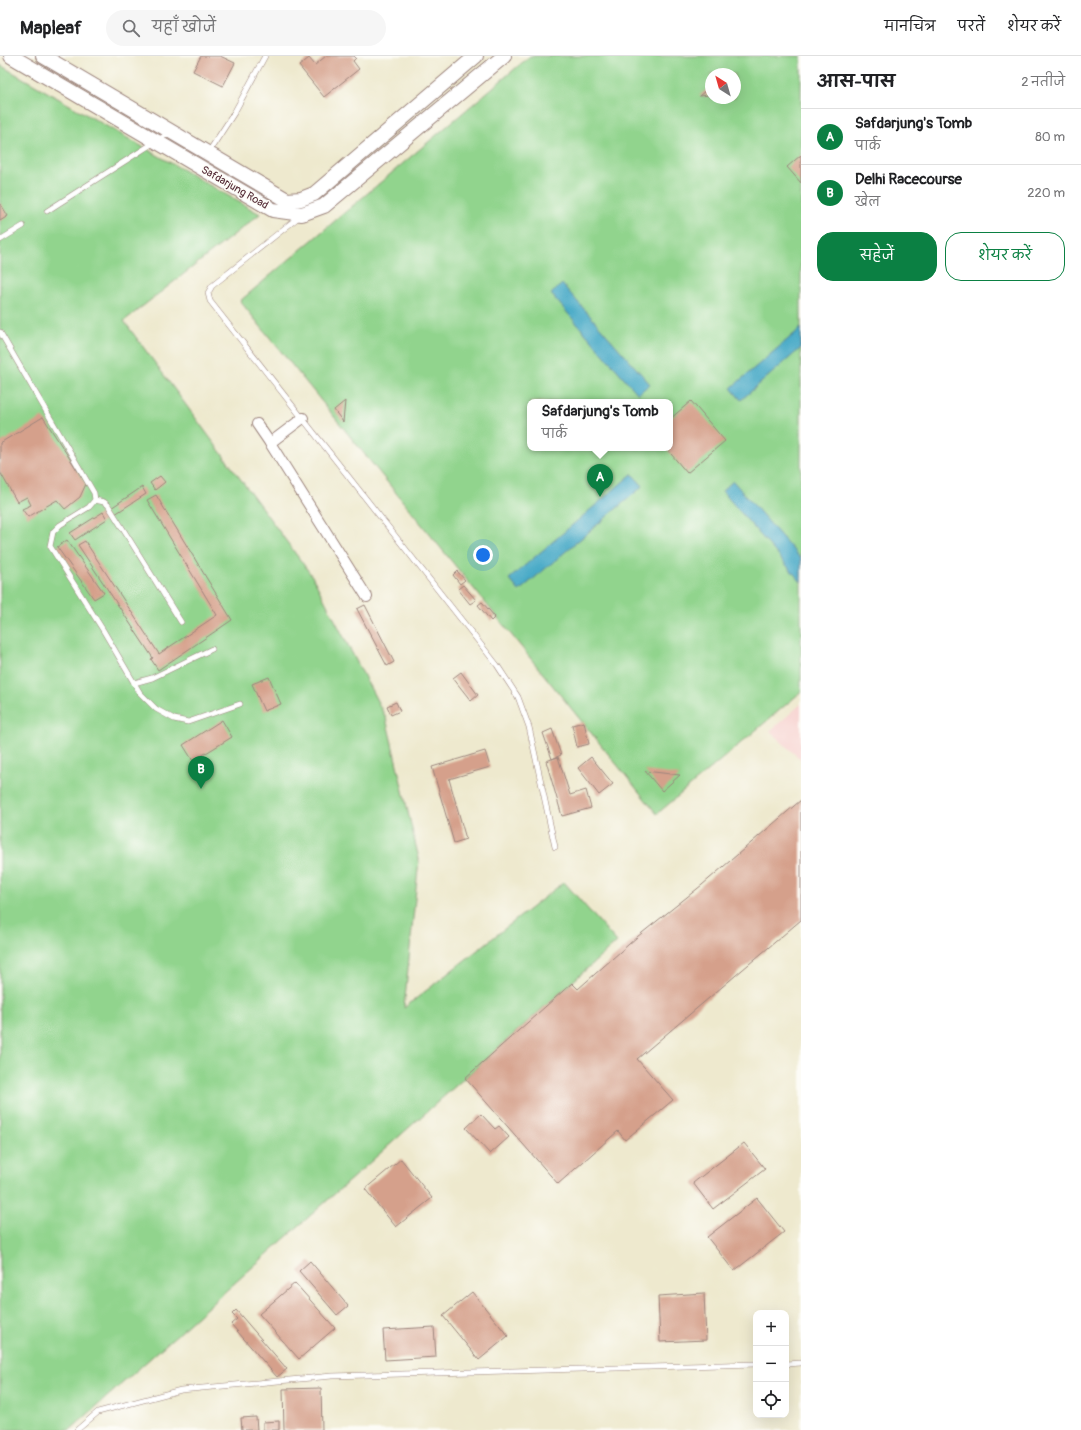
<!DOCTYPE html>
<html lang="hi">
<head>
<meta charset="utf-8">
<style>
  body { margin:0; font-family:Pangolin,"Playpen Sans Deva",sans-serif; background:#f6f6f6; color:#202124 }
  .controls { position:absolute; right:12px; bottom:12px; display:grid; overflow:hidden; border-radius:8px; box-shadow:0 4px 16px #0002 }
  .controls button { width:36px; height:36px; display:grid; place-items:center; padding:0; border:0; border-bottom:1px solid #e0e0e0; background:#fff; color:#202124; font:20px sans-serif }
  .compass { position:absolute; left:705px; top:12px; width:36px; height:36px; border-radius:50%; background:#fff; box-shadow:0 4px 16px #0002; rotate:323deg }
  .you { position:absolute; left:483px; top:499px; width:14px; height:14px; margin:-10px; border:3px solid #fff; border-radius:50%; background:#1a73e8; box-shadow:0 0 0 6px #1a73e833 }
  .badge { display:grid; place-items:center; width:26px; height:26px; border-radius:50%; background:#0b8043; color:#fff; font-size:13px; font-weight:700 }
  .pin { position:absolute; translate:-50% -33px; filter:drop-shadow(0 1px 2px #0008) }
  .pin::after { content:''; position:absolute; top:21px; width:14px; height:12px; background:inherit; clip-path:polygon(0 0,100% 0,50% 100%) }
  .popup { position:absolute; left:527px; top:343px; width:146px; height:52px; box-sizing:border-box; display:grid; place-content:center; border-radius:8px; background:#fff; filter:drop-shadow(0 1px 3px #0005); font-size:13px; white-space:nowrap; color:#757577 }
  .popup b { font-size:15px; color:#202124 }
  .popup::after { content:''; position:absolute; left:50%; top:100%; margin-left:-8px; border:8px solid transparent; border-top-color:#fff }
  .list { margin:0; padding:0; list-style:none }
  h2 { display:flex; justify-content:space-between; align-items:center; height:52px; margin:0; padding:0 16px; font-size:17px }
  h2 small { font-size:13px; font-weight:400; color:#757577 }
  .list li { display:grid; grid-template-columns:26px 1fr auto; gap:12px; align-items:center; box-sizing:border-box; height:56px; padding:0 16px; border-top:1px solid #e0e0e0 }
  .list b { display:block; font-size:15px; white-space:nowrap }
  .list p { margin:0; font-size:13px; white-space:nowrap; color:#757577 }
  .list em { font-size:13px; font-style:normal; color:#757577 }
  .actions { display:flex; gap:8px; padding:12px 16px }
  .actions a { flex:1; padding:9px 0; border:1px solid #0b8043; border-radius:16px; text-align:center; font-size:14px; color:#0b8043 }
  .actions .main { background:#0b8043; color:#fff }
  .icon { flex:none; width:22px; height:22px; fill:none; stroke:currentColor; stroke-width:2; stroke-linecap:round; stroke-linejoin:round }
  .map { position:relative; flex:none; width:801px; height:1374px; overflow:hidden }
  header { display:flex; align-items:center; gap:24px; box-sizing:border-box; height:56px; padding:0 20px; background:#fff; border-bottom:1px solid #e0e0e0 }
  header strong { font-size:19px }
  nav { display:flex; gap:22px; margin-inline-start:auto; font-size:14px }
  .search { width:280px; height:36px; background:#f6f6f6; display:flex; align-items:center; gap:10px; box-sizing:border-box; padding:0 14px; border-radius:22px; color:#757577; font-size:15px }
  main { display:flex }
  aside { flex:1; background:#fff }
  .map>svg:first-child { display:block }
  .built { fill:#f7d0ce }
  .green { fill:#91d48d; stroke:#6e7a5c; fill-rule:evenodd }
  .water { fill:#48aac7; stroke:#496479 }
  .building { fill:#d5a08b }
  .lines { fill:none; stroke-linecap:round; stroke-linejoin:round }
  .lane-casing { stroke:#9c847c; stroke-width:6 }
  .street-casing { stroke:#9c847c; stroke-width:12 }
  .secondary-casing { stroke:#9c847c; stroke-width:16 }
  .lane { stroke:#fff; stroke-width:5 }
  .street { stroke:#fff; stroke-width:10 }
  .secondary { stroke:#fff; stroke-width:14 }
  .labels { text-anchor:middle; stroke-width:3; stroke-linejoin:round; paint-order:stroke }
  .street-label { font-size:11px; fill:#4a1f2b; stroke:#fdfcf7 }
</style>
</head>
<body>
<header>
<strong>Mapleaf</strong>
<div class="search"><svg class="icon" aria-label="search" viewBox="0 0 24 24"><circle cx="10" cy="10" r="6"/><path d="M15 15l6 6"/></svg>यहाँ खोजें</div>
<nav><a>मानचित्र</a><a>परतें</a><a>शेयर करें</a></nav>
</header>
<main>
<div class="map">
<svg width="801" height="1374" viewBox="0 0 801 1374">
  <rect width="100%" height="100%" fill="#fdfcf7"/>
  <filter id="ink" filterUnits="userSpaceOnUse"><feTurbulence type="fractalNoise" baseFrequency=".025" numOctaves="2"/><feDisplacementMap in="SourceGraphic" scale="8" xChannelSelector="R" yChannelSelector="G"/><feConvolveMatrix kernelMatrix="1 2 1 2 8 2 1 2 1" color-interpolation-filters="sRGB"/></filter>
  <filter id="wash" filterUnits="userSpaceOnUse"><feTurbulence type="fractalNoise" baseFrequency=".012" numOctaves="4" result="noise"/><feDisplacementMap in="SourceGraphic" scale="16" xChannelSelector="R" yChannelSelector="G"/><feGaussianBlur stdDeviation="0.9" result="paint"/><feColorMatrix in="noise" values="0 0 0 0 0 0 0 0 0 0 0 0 0 0 0 0 0 1.4 0 .05"/><feComposite in="paint" operator="in"/></filter>
  <g filter="url(#wash)">
    <rect width="100%" height="100%" fill="#eee9ce"/>
    <path class="built" d="M 801,648 L 801,704 L 770,675 Z"/>
    <g class="green">
      <path d="M 530,0 L 801,0 L 801,636 L 657,758 L 240,245 ZM 711,18 L 735,18 L 735,42 L 711,42 ZM 530,346 L 670,346 L 670,392 L 530,392 Z"/>
      <path d="M 0,9 L 260,158 L 124,265 L 312,520 L 386,662 L 419,803 L 404,952 L 564,826 L 617,886 L 70,1374 L 0,1374 Z"/>
    </g>
    <g class="water">
      <path d="M 562,228 L 650,328 L 638,338 L 551,238 Z"/>
      <path d="M 801,272 L 801,292 L 741,344 L 731,332 Z"/>
      <path d="M 632,418 L 643,430 L 519,535 L 509,523 Z"/>
      <path d="M 733,425 L 801,503 L 801,526 L 722,435 Z"/>
    </g>
    <g id="blocks">
      <g class="building">
        <path d="M 201,0 L 220,0 L 235,7 L 223,30 L 193,15 Z"/>
        <path d="M 326,0 L 354,0 L 356,2 L 353,5 L 359,13 L 324,41 L 299,10 L 309,2 L 315,9 Z"/>
        <path d="M 711,30 L 711,39 L 699,40 Z"/>
        <path d="M 801,99 L 801,127 L 787,111 Z"/>
        <path d="M 0,147 L 8,160 L 0,165 Z"/>
        <path d="M 345,345 L 343,366 L 334,354 Z"/>
        <path d="M 691,345 L 725,385 L 687,417 L 666,392 L 670,392 L 670,363 Z"/>
        <path d="M 43,361 L 86,428 L 80,441 L 65,453 L 57,444 L 28,461 L 22,453 L 31,449 L 27,441 L 17,446 L 0,416 L 0,387 Z"/>
        <path d="M 160,420 L 165,426 L 155,434 L 150,427 Z"/>
        <path d="M 142,431 L 146,438 L 115,458 L 111,452 Z"/>
        <path d="M 156,439 L 232,564 L 158,614 L 151,603 L 153,602 L 78,489 L 85,485 L 159,598 L 217,559 L 147,444 Z"/>
        <path d="M 103,456 L 107,463 L 75,484 L 70,477 Z"/>
        <path d="M 67,484 L 104,537 L 94,543 L 57,491 Z"/>
        <path d="M 457,515 L 465,524 L 460,528 L 453,519 Z"/>
        <path d="M 463,529 L 476,544 L 470,548 L 458,533 Z"/>
        <path d="M 482,546 L 495,561 L 491,565 L 478,549 Z"/>
        <path d="M 365,549 L 394,606 L 387,610 L 357,553 Z"/>
        <path d="M 461,616 L 478,639 L 471,645 L 453,622 Z"/>
        <path d="M 269,621 L 281,648 L 264,655 L 252,628 Z"/>
        <path d="M 396,646 L 400,655 L 391,659 L 387,650 Z"/>
        <path d="M 222,664 L 232,681 L 193,705 L 183,689 Z"/>
        <path d="M 584,666 L 589,688 L 577,691 L 572,669 Z"/>
        <path d="M 552,673 L 561,699 L 552,703 L 543,677 Z"/>
        <path d="M 485,695 L 490,711 L 449,723 L 466,783 L 454,787 L 432,711 Z"/>
        <path d="M 558,701 L 570,739 L 586,734 L 591,752 L 562,760 L 546,705 Z"/>
        <path d="M 591,701 L 613,728 L 599,739 L 578,712 Z"/>
        <path d="M 645,715 L 680,719 L 662,735 Z"/>
        <path d="M 801,744 L 801,864 L 637,1003 L 673,1044 L 625,1084 L 618,1075 L 558,1128 L 465,1022 L 572,927 L 578,933 L 637,881 L 702,829 Z"/>
        <path d="M 481,1058 L 495,1073 L 499,1070 L 509,1081 L 490,1098 L 466,1072 Z"/>
        <path d="M 744,1087 L 765,1113 L 713,1153 L 693,1127 Z"/>
        <path d="M 401,1103 L 432,1142 L 396,1171 L 365,1133 Z"/>
        <path d="M 757,1142 L 784,1176 L 734,1215 L 707,1181 Z"/>
        <path d="M 310,1205 L 348,1250 L 337,1259 L 299,1215 Z"/>
        <path d="M 295,1227 L 335,1272 L 299,1303 L 259,1258 Z"/>
        <path d="M 472,1236 L 508,1280 L 479,1304 L 443,1260 Z"/>
        <path d="M 704,1237 L 706,1284 L 660,1286 L 658,1240 Z"/>
        <path d="M 236,1254 L 287,1313 L 277,1321 L 231,1268 L 237,1263 L 232,1258 Z"/>
        <path d="M 434,1271 L 436,1301 L 385,1304 L 383,1274 Z"/>
        <path d="M 321,1332 L 322,1374 L 284,1374 L 283,1333 Z"/>
        <path d="M 256,1361 L 257,1374 L 242,1374 L 241,1362 Z"/>
        <path d="M 279,1365 L 279,1374 L 263,1374 L 263,1366 Z"/>
      </g>
    </g>
  </g>
  <g filter="url(#ink)">
    <use href="#blocks" fill-opacity="0" stroke="#9c847c" stroke-width="1"/>
    <g class="lines">
      <g class="lane-casing">
        <g id="lane">
          <path d="M 208,97 L 234,57 L 265,0"/>
          <path d="M 47,155 L 169,77"/>
          <path d="M 300,160 L 212,230 L 208,237 L 210,245 L 497,609 L 518,641 L 529,671 L 555,791"/>
          <path d="M 0,184 L 23,170"/>
          <path d="M 0,276 L 94,437 L 95,444 L 89,451 L 60,469 L 53,476 L 50,490 L 103,574 L 140,637 L 156,653 L 174,663 L 188,666 L 240,648"/>
          <path d="M 95,444 L 104,446 L 108,449 L 181,566"/>
          <path d="M 134,627 L 152,622 L 212,593"/>
          <path d="M 786,1308 L 801,1307"/>
          <path d="M 77,1374 L 98,1356 L 181,1334 L 332,1320 L 756,1308"/>
        </g>
      </g>
      <g class="street-casing">
        <g id="street">
          <path d="M 303,362 L 270,387 L 367,541"/>
          <path d="M 257,368 L 270,387"/>
        </g>
      </g>
      <g class="secondary-casing">
        <g id="secondary">
          <path d="M 11,0 L 273,154 L 302,158 L 324,150 L 504,0"/>
          <path d="M 43,0 L 287,144 L 301,143 L 314,138 L 476,0"/>
        </g>
      </g>
      <use href="#lane" class="lane"/>
      <use href="#street" class="street"/>
      <use href="#secondary" class="secondary"/>
    </g>
  </g>
  <g class="labels">
    <g class="street-label">
      <text transform="translate(235 131) rotate(30)" y="4">Safdarjung Road</text>
    </g>
  </g>
</svg>
<div class="controls">
<button>+</button>
<button>−</button>
<button><svg class="icon" aria-label="locate" viewBox="0 0 24 24"><circle cx="12" cy="12" r="6"/><path d="M12 2v4M12 18v4M2 12h4M18 12h4"/></svg></button>
</div>
<svg class="compass" viewBox="-18 -18 36 36"><path d="M0-13l5 13h-10z" fill="#e53935"/><path d="M0 13l5-13h-10z" fill="#757577"/></svg>
<div class="you"></div>
<div class="pin badge" style="left:600px;top:441px">A</div>
<div class="popup"><b>Safdarjung's Tomb</b>पार्क</div>
<div class="pin badge" style="left:201px;top:733px">B</div>
</div>
<aside>
<h2>आस-पास<small>2 नतीजे</small></h2>
<ul class="list">
<li><span class="badge">A</span><div><b>Safdarjung's Tomb</b><p>पार्क</p></div><em>80 m</em></li>
<li><span class="badge">B</span><div><b>Delhi Racecourse</b><p>खेल</p></div><em>220 m</em></li>
</ul>
<div class="actions"><a class="main">सहेजें</a><a>शेयर करें</a></div>
</aside>
</main>
</body>
</html>
